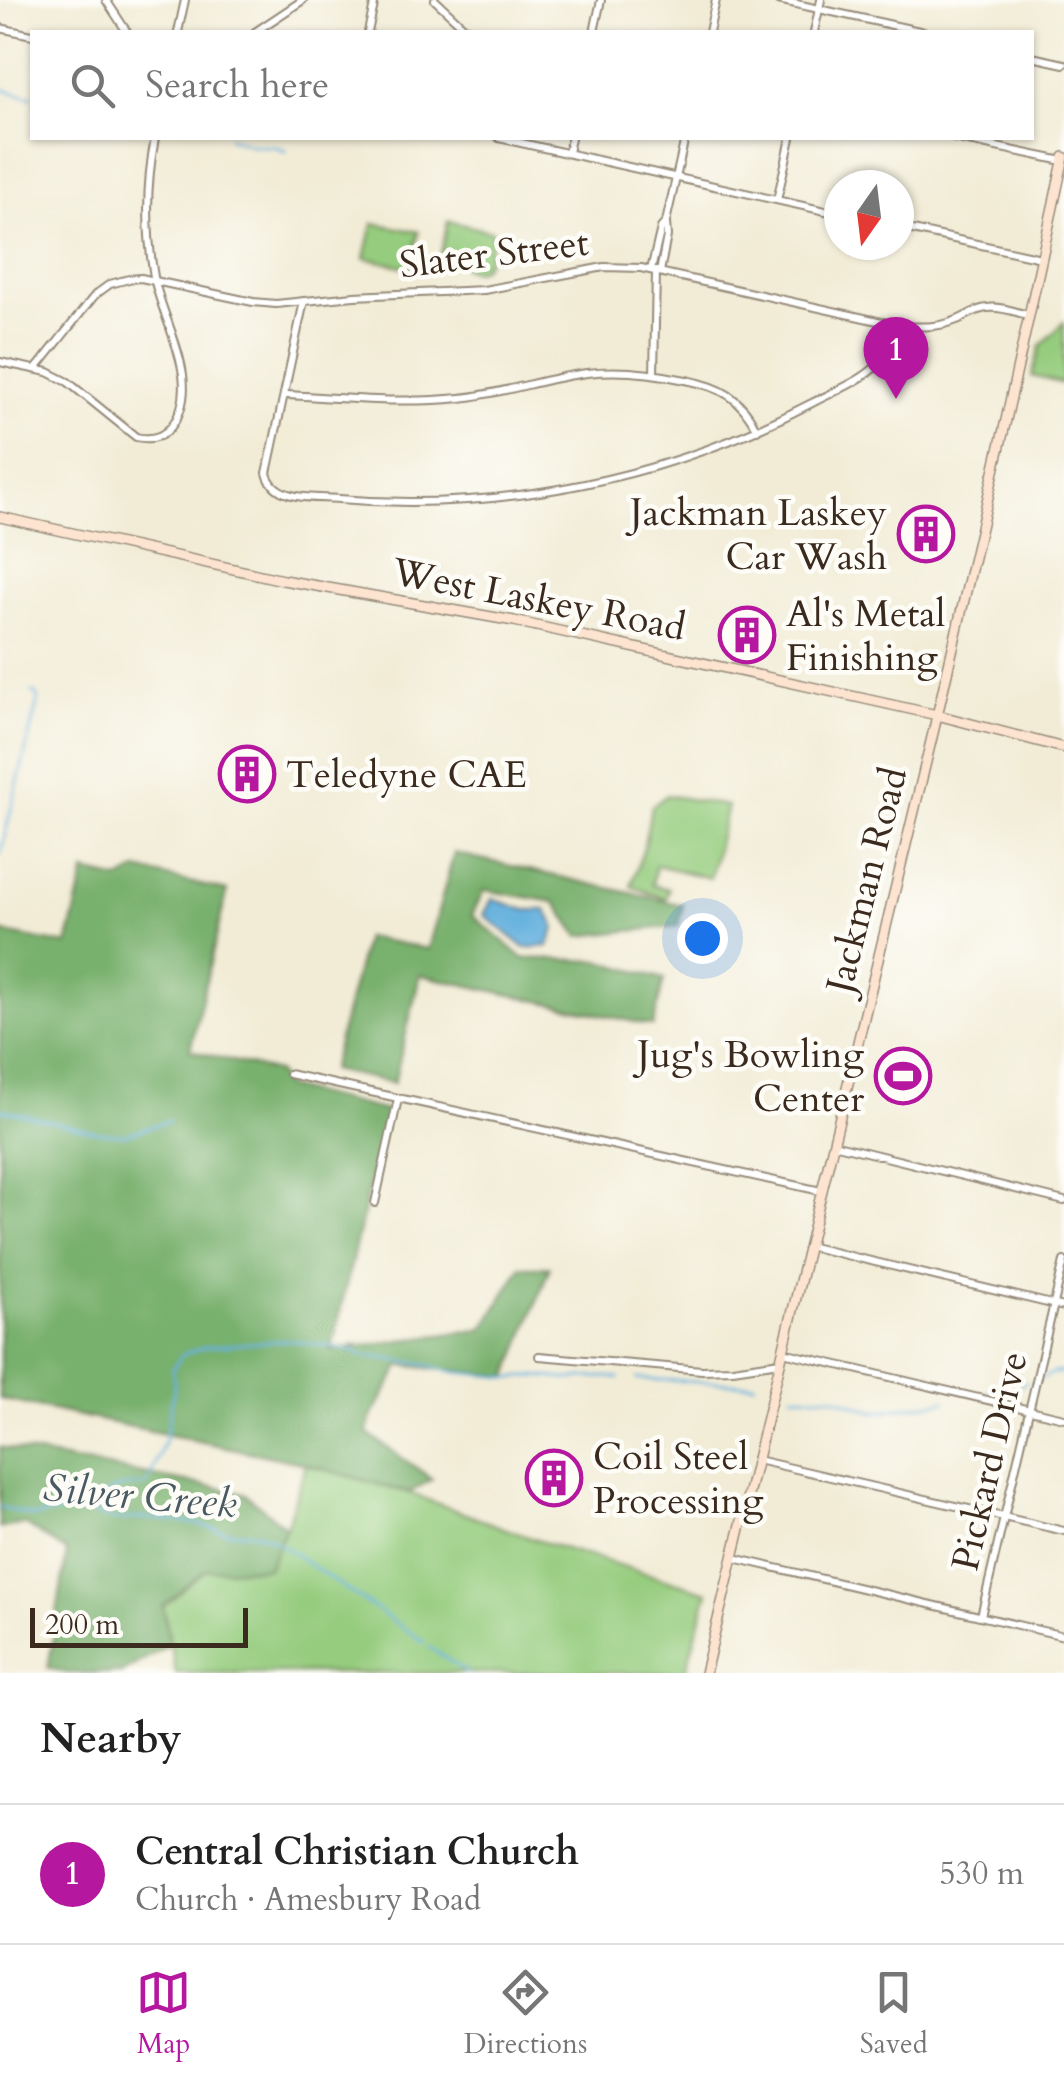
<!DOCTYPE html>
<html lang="en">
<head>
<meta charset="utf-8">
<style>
  body { margin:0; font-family:Cardo,serif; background:#f2f2f2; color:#222 }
  .compass { position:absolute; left:824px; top:170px; width:90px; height:90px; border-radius:50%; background:#fff; box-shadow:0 2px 8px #0004; rotate:194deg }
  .scale { position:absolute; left:30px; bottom:25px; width:218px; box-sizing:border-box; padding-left:10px; border:5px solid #3b2a1e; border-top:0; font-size:28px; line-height:35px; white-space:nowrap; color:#3b2a1e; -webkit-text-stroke:8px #fdfcf7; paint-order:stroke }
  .you { position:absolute; left:702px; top:938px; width:35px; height:35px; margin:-25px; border:8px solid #fff; border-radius:50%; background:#1a73e8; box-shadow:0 0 0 15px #1a73e833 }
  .badge { display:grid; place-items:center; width:65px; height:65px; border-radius:50%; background:#b5179e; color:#fff; font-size:32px; font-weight:700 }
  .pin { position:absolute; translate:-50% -82px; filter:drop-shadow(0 2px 5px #0008) }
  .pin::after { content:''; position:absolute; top:52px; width:35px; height:30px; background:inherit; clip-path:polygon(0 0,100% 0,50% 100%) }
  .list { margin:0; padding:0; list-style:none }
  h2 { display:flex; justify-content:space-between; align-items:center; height:130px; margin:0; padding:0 40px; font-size:42px }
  h2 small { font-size:32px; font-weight:400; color:#767676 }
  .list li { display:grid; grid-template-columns:65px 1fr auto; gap:30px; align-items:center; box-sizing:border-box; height:140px; padding:0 40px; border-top:2px solid #e0e0e0 }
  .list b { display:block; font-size:38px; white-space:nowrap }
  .list p { margin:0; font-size:32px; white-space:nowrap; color:#767676 }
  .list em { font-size:32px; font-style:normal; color:#767676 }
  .icon { flex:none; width:55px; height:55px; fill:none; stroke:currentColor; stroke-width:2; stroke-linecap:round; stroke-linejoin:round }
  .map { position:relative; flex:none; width:1064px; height:1673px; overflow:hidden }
  .search { position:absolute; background:#fff; box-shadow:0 2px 8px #0004; left:30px; right:30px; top:30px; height:110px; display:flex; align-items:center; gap:25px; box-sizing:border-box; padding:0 35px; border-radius:0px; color:#767676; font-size:38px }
  .sheet { height:270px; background:#fff }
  nav { display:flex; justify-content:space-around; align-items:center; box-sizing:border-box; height:140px; border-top:2px solid #e0e0e0; background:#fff; font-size:28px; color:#767676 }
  nav a { display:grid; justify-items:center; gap:5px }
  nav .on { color:#b5179e }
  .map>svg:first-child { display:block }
  .green { fill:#95cc7e; stroke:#687b4e; stroke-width:2.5 }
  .forest { fill:#78b06d; stroke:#5a6d46; stroke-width:2.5 }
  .water { fill:#67b2df; stroke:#516e7e; stroke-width:2.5 }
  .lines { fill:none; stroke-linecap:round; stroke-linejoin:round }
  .stream { stroke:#67b2df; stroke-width:2.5 }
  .street-casing { stroke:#968b7a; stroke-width:10 }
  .secondary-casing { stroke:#968b7a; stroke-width:12 }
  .street { stroke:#fff; stroke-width:6 }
  .secondary { stroke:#fde4d1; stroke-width:9 }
  .labels { text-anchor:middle; stroke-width:9; stroke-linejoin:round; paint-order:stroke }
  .street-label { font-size:38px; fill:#3b2a1e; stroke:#fdfcf7 }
  .poi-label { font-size:38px; fill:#3b2a1e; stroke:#fdfcf7; text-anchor:start }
  .water-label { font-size:40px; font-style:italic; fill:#4a5a62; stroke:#fdfcf7 }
</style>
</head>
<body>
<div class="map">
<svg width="1064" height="1673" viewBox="0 0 1064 1673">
  <rect width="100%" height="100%" fill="#fdfcf7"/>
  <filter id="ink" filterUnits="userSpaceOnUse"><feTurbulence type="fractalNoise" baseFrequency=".01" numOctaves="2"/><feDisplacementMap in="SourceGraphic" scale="20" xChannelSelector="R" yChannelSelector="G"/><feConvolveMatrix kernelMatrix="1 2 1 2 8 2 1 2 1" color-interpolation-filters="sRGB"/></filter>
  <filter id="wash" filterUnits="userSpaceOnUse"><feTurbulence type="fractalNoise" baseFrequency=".0048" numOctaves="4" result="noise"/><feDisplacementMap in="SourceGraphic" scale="40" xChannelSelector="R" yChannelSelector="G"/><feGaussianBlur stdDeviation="2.25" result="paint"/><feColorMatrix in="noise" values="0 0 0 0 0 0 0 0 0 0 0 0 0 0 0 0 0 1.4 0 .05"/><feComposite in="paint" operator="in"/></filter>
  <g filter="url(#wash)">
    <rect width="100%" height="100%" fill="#f2ecd6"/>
    <g class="green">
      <path d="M 448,221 L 493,232 C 491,244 489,276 470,270 C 462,267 462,264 460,257 L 455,256 L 447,263 L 439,262 Z"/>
      <path d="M 373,223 L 419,232 L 410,268 L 365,258 Z"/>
      <path d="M 1064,322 L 1064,384 L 1032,376 L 1040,347 Z"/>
      <path d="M 667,795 L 727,806 L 710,878 L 656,865 L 652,885 L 669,889 L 666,899 L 631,886 L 644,847 L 651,807 Z"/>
      <path d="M 306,1464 L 409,1493 L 536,1540 L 708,1592 L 685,1673 L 176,1673 L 163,1606 L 205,1570 L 268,1568 L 286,1527 Z"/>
    </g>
    <g class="forest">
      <path d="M 454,853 L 683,905 L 678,926 L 579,936 L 555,902 L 484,890 L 472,915 L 523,958 L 600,961 L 664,979 L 653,1026 L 420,975 L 394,1083 L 331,1070 L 365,937 L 428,949 Z"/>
      <path d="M 138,870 L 227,891 L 190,1050 L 277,1072 L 286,1087 L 387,1111 L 331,1350 L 483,1329 L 521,1267 L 550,1267 L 508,1377 L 401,1365 L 371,1418 L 367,1433 L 432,1479 L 409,1493 L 306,1464 L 0,1399 L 0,932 L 67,945 L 85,872 L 120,880 Z"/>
      <path d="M 0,1447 L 244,1493 L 286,1527 L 268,1568 L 205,1570 L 163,1606 L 170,1644 L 121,1673 L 66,1673 L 48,1668 L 67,1552 L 25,1524 L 0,1528 Z"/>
    </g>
    <path class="water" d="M 492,899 L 526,910 L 546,910 L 556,927 L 548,946 L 525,948 L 484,915 Z"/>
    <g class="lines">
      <g class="stream">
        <path d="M 0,89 L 32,97"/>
        <path d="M 229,138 L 251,145 L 276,147 L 287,152"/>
        <path d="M 0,855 L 38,700 L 37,695 L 32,692"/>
        <path d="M 0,1109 L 96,1132 L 124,1135 L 169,1121"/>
        <path d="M 1043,1378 L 1053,1373 L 1064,1372"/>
        <path d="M 637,1379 L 755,1384"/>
        <path d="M 984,1393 L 1021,1385 L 1027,1382"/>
        <path d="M 793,1395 L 834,1397 L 875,1412 L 946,1401"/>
        <path d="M 0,1507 L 35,1517 L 68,1510 L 87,1511 L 112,1520 L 146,1518 L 191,1523 L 228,1532 L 258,1533 L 274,1540 L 424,1642"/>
        <path d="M 93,1513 C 102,1487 122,1486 147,1485 L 165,1440 L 174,1388 L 173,1368 L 182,1355 L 204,1347 L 288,1340 L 354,1350 L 360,1355 L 422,1364 L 454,1372 L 514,1378 L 534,1376 L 566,1379 L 602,1377 L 619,1378"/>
        <path d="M 429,1647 L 467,1673"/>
      </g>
    </g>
  </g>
  <g filter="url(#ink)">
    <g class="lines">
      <g class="street-casing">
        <g id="street">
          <path d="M 106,0 L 127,32"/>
          <path d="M 435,0 L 464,27 L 479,32"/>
          <path d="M 778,0 L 924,32"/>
          <path d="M 0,28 L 32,35"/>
          <path d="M 178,32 L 185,0"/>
          <path d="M 255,32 L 303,0"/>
          <path d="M 368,32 L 375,0"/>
          <path d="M 594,32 L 601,0"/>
          <path d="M 709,32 L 716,0"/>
          <path d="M 814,32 L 821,0"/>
          <path d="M 1032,57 L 1064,64"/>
          <path d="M 499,138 L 839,214"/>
          <path d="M 954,138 L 1063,161"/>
          <path d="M 568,153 L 571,138"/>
          <path d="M 777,200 L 791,138"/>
          <path d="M 899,227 L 1041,258"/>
          <path d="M 651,270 L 661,228 L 666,222 L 685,138"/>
          <path d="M 660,272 L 667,236 L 666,223"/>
          <path d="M 304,301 L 267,473 C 274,502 315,497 339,499 C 501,513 669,478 812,403 C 853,382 886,373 900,326"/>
          <path d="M 0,362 L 48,372 L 68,382 L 136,437 C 149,440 162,438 171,427 C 205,384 162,322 154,277 C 146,231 146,184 155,138"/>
          <path d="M 36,369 L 95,295 L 110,284 L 129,279 L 141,278 L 253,302 L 276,304 L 354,296 L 484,290 L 604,267 L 641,268 L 900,326 C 919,327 938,328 957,320 C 967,316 976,309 987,308 C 1001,306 1015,312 1028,315"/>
          <path d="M 654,374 L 656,271"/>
          <path d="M 285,395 C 343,398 401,404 460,398 C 503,394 544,378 587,373 C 621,369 653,373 686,380 C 721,387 741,397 757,430"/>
          <path d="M 289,1074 L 821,1191"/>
          <path d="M 833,1144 L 1064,1201"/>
          <path d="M 375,1203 L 398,1099"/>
          <path d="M 808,1246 L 1064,1307"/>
          <path d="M 783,1352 L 1064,1418"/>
          <path d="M 539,1356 L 702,1370 L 733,1369 L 780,1362"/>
          <path d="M 757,1460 L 1064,1531"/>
          <path d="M 734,1558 L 1064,1636"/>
          <path d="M 981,1616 L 1064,1261"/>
        </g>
      </g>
      <g class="secondary-casing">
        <g id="secondary">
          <path d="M 0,517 L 283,580 L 514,621 L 937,715 L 1064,748"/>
          <path d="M 705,1673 L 933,733 L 1006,420 L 1064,157"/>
        </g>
      </g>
      <use href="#street" class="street"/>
      <use href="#secondary" class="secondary"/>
    </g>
  </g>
  <defs>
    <g id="building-ring" transform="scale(2.875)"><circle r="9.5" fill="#fdfcf7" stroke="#b5179e" stroke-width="1.5"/><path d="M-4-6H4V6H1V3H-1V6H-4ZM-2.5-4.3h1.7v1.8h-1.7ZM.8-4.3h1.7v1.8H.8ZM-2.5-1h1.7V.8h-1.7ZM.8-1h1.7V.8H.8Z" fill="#b5179e"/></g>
    <g id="stadium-ring" transform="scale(2.875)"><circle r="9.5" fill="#fdfcf7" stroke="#b5179e" stroke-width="1.5"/><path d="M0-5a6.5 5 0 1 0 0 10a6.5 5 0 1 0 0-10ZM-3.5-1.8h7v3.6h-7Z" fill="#b5179e"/></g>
  </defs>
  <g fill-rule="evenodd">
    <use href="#building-ring" x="926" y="534"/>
    <use href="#building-ring" x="747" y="635"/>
    <use href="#building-ring" x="247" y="774"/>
    <use href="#stadium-ring" x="903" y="1076"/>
    <use href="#building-ring" x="554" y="1478"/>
  </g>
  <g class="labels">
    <g class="street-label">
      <text transform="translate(494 253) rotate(-7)" y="13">Slater Street</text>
      <text transform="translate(539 599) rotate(11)" y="13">West Laskey Road</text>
      <text transform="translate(866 880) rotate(-76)" y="13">Jackman Road</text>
      <text transform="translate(989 1461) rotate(-77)" y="13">Pickard Drive</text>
    </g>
    <g class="poi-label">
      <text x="887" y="525" text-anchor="end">Jackman Laskey<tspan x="887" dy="44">Car Wash</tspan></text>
      <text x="786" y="626">Al's Metal<tspan x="786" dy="44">Finishing</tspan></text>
      <text x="286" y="787">Teledyne CAE</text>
      <text x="864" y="1067" text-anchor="end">Jug's Bowling<tspan x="864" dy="44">Center</tspan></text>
      <text x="593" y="1469">Coil Steel<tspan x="593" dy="44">Processing</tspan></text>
    </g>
    <g class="water-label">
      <text transform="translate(140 1495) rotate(5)" y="14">Silver Creek</text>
    </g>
  </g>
</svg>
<svg class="compass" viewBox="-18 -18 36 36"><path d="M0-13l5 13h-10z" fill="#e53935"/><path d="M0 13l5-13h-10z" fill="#767676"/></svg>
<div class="scale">200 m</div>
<div class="you"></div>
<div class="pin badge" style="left:896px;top:399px">1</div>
<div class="search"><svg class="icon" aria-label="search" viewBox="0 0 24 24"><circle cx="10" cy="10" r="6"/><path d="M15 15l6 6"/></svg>Search here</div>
</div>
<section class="sheet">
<h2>Nearby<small></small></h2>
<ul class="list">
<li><span class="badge">1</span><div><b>Central Christian Church</b><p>Church · Amesbury Road</p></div><em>530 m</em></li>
</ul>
</section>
<nav>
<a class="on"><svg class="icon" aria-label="map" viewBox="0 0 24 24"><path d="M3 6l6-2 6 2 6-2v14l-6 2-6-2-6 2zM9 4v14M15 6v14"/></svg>Map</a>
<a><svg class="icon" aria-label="directions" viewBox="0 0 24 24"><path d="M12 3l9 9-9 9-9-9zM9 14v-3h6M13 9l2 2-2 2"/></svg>Directions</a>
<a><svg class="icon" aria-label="saved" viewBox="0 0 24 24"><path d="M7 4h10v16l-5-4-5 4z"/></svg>Saved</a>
</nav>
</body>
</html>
